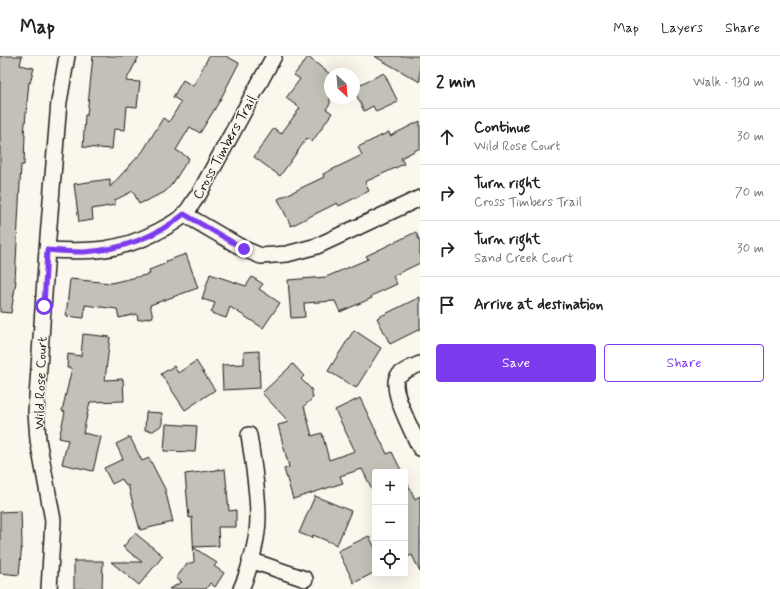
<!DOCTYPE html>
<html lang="en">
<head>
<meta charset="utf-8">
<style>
  body { margin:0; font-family:Mynerve,sans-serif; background:#f6f6f6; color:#202124 }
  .controls { position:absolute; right:12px; bottom:12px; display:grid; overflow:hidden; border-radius:4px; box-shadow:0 4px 16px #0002 }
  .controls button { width:36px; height:36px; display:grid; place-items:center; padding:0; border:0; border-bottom:1px solid #e0e0e0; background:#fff; color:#202124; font:20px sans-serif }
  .compass { position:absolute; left:324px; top:12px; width:36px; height:36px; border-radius:50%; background:#fff; box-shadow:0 4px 16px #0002; rotate:154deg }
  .stop { position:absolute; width:12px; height:12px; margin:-9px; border:3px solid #7c3aed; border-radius:50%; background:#fff }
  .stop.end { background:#7c3aed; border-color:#fff; box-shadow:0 1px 4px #0008 }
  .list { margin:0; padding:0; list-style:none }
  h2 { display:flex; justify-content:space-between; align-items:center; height:52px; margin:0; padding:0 16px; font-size:17px }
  h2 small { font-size:13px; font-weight:400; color:#757577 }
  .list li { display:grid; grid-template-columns:26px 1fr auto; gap:12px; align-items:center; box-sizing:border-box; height:56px; padding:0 16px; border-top:1px solid #e0e0e0 }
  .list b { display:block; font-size:15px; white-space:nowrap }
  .list p { margin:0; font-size:13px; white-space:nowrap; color:#757577 }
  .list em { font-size:13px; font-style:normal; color:#757577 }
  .actions { display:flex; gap:8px; padding:12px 16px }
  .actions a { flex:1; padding:9px 0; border:1px solid #7c3aed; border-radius:4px; text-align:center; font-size:14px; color:#7c3aed }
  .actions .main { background:#7c3aed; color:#fff }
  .icon { flex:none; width:22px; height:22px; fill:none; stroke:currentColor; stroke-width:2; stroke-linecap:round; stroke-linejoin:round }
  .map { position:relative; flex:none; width:420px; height:533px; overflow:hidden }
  header { display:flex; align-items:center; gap:24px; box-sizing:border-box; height:56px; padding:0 20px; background:#fff; border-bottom:1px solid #e0e0e0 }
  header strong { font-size:19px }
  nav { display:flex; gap:22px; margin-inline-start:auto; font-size:14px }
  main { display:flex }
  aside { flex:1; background:#fff }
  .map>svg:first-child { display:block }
  .building { fill:#c3c0b8; stroke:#1c1c1c }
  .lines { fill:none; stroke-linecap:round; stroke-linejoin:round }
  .minor-casing { stroke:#1c1c1c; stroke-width:18 }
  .minor { stroke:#fbf7ec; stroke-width:15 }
  .route { stroke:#7c3aed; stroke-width:5 }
  .labels { text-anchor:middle; stroke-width:3; stroke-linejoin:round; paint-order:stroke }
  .street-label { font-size:14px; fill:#1c1c1c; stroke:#fbf7ec }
</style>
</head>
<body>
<header>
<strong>Map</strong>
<nav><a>Map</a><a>Layers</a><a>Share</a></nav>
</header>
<main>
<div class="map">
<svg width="420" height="533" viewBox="0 0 420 533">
  <rect width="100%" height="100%" fill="#fbf7ec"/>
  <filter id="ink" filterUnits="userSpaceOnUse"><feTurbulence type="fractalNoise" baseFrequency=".025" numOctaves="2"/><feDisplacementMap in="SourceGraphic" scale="8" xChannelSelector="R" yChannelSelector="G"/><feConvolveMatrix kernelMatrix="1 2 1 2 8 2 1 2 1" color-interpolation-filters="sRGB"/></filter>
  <g filter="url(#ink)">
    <g class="building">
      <path d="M 0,0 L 22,0 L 20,9 L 34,12 L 30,27 L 29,26 L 24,78 L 25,78 L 24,109 L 21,109 L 15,225 L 16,225 L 11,257 L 0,256 Z"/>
      <path d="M 93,0 L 139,0 L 126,25 L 140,26 L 137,51 L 127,50 L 125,74 L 114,73 L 112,93 L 83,91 L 85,59 L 87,59 Z"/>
      <path d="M 209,0 L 226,0 L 239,7 L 219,46 L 200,77 L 190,71 L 176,94 L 189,102 L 173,127 L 165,136 L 139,148 L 133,135 L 115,144 L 115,149 L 92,153 L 93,164 L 79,166 L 74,128 L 110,123 L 110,131 L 143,95 L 163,62 L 169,66 L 181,46 L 173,41 L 183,24 L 193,30 Z"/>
      <path d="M 374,0 L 420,0 L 420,26 Z"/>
      <path d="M 308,1 L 330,18 L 330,48 L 326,53 L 332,57 L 312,86 L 307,82 L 280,120 L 254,101 L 274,72 L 281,78 L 300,52 L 286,42 L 300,23 L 294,19 Z"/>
      <path d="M 384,17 L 398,46 L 376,56 L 373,50 L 364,55 L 354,34 L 354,31 Z"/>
      <path d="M 420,65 L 420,92 L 401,102 L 404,108 L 365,126 L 369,135 L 339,150 L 337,147 L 291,170 L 278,143 L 324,121 L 323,118 L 362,99 L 358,91 L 389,76 L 390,80 Z"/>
      <path d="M 416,176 L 420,186 L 420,207 L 393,220 L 397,228 L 371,240 L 372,242 L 340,256 L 335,245 L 304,247 L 305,261 L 291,262 L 288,224 L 326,221 L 368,203 L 366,200 Z"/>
      <path d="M 186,198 L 198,232 L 150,249 L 153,261 L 138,264 L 137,258 L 119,262 L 117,253 L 85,249 L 84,262 L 66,260 L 70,223 L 111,227 L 150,218 L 149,214 L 167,207 L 166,205 Z"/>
      <path d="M 210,218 L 246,230 L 252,221 L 263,228 L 259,233 L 280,247 L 263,272 L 230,251 L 226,262 L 211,257 L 215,247 L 202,243 Z"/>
      <path d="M 420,241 L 420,273 L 390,288 L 377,262 Z"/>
      <path d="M 354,274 L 381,292 L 356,332 L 328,315 Z"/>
      <path d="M 83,278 L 110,281 L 105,324 L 123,323 L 124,345 L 90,346 L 83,377 L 101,381 L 93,415 L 62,408 L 68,384 L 59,382 L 65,356 L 62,355 L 72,312 L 67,312 L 68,298 L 81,300 Z"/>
      <path d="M 259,295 L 260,332 L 223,334 L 222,309 L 244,308 L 244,296 Z"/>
      <path d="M 196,305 L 215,334 L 185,354 L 161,318 L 174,310 L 178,317 Z"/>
      <path d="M 293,308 L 304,320 L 301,323 L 311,333 L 313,342 L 304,350 L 312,380 L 322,377 L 329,404 L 355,395 L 335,354 L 360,342 L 387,398 L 392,396 L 402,416 L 375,416 L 375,439 L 362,413 L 340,420 L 343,427 L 293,443 L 284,413 L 289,411 L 278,369 L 289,366 L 262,337 Z"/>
      <path d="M 146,356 L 162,357 L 162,369 L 153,375 L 145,374 Z"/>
      <path d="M 166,368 L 197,370 L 195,396 L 164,395 Z"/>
      <path d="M 130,381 L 142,405 L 149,402 L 165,433 L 173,466 L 140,474 L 128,429 L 126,430 L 122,423 L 112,428 L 104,412 L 123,403 L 116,388 Z"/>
      <path d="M 225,413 L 229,455 L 236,454 L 236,471 L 218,471 L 219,490 L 193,491 L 217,507 L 214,510 L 224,517 L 215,531 L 210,527 L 206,533 L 169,533 L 182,526 L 176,522 L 187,508 L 194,506 L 192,461 L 189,462 L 185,418 Z"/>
      <path d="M 405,422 L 415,443 L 420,440 L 420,516 L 412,499 L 405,502 Z"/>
      <path d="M 315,440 L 351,455 L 337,489 L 313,479 L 312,482 L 299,477 Z"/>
      <path d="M 21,455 L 22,488 L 19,519 L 0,517 L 0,456 Z"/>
      <path d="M 135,477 L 163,500 L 139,529 L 111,506 L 142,506 L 123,491 Z"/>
      <path d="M 369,480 L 375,492 L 375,516 L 354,527 L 338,495 Z"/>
      <path d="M 74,505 L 103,505 L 102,533 L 74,533 Z"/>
    </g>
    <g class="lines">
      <g class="minor-casing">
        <g id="minor">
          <path d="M 184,158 L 244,193 L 261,200 L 287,198 L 317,190 L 420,142"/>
          <path d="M 47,194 C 89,196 118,196 157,176 C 166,171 177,166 185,158 C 190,152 194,144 199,138 L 274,0"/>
          <path d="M 420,308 C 413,311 404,314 398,320 C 388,331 414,379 420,392"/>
          <path d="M 250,504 L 305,523"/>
          <path d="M 49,533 L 53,464 L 38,384 L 36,356 L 47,194 L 59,46 L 67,0"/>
          <path d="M 241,533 C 250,513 258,483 258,461 C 258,434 253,406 249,379"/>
        </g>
      </g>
      <use href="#minor" class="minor"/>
    </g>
  </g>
  <g class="lines" filter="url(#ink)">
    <path class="route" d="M 44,250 L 47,194 C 59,195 72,196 84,196 C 120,194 156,181 184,158 L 244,193"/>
  </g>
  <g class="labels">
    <g class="street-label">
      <text transform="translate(224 91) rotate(-61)" y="5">Cross Timbers Trail</text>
      <text transform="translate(40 327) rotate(-88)" y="5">Wild Rose Court</text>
    </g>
  </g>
</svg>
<div class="controls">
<button>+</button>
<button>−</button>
<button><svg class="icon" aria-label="locate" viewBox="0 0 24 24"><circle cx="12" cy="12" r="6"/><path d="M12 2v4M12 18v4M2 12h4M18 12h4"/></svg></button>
</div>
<svg class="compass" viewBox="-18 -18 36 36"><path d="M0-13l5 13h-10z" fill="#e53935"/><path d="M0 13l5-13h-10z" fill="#757577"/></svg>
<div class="stop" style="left:44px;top:250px"></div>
<div class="stop end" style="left:244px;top:193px"></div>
</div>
<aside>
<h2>2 min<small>Walk · 130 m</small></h2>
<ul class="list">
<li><svg class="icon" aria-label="ahead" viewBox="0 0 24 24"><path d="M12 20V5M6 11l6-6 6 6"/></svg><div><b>Continue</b><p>Wild Rose Court</p></div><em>30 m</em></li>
<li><svg class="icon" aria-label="right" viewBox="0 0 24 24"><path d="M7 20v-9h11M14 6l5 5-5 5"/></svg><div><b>Turn right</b><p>Cross Timbers Trail</p></div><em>70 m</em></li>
<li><svg class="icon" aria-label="right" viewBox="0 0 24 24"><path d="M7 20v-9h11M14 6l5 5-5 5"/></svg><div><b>Turn right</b><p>Sand Creek Court</p></div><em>30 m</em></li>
<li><svg class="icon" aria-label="arrive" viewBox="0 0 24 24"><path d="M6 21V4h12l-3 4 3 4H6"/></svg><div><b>Arrive at destination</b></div></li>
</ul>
<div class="actions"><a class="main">Save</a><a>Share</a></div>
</aside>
</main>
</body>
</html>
